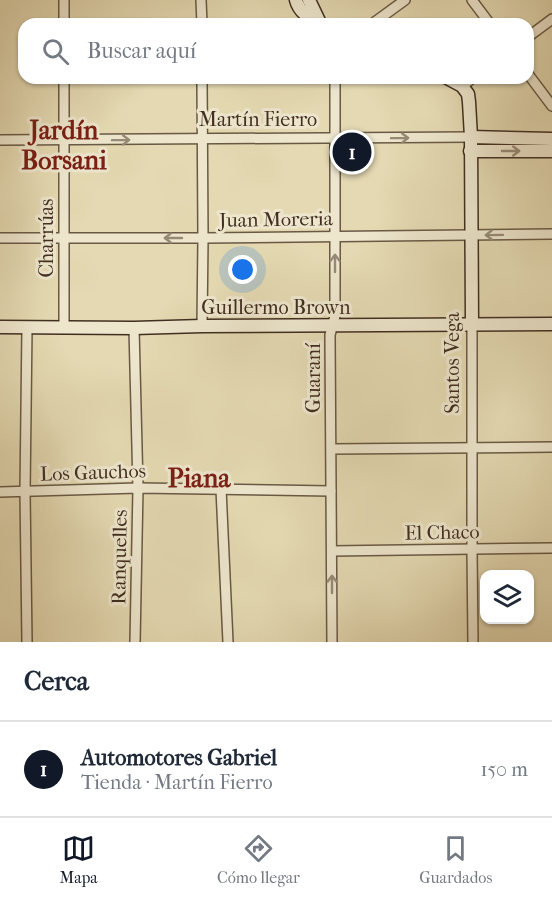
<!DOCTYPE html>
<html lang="es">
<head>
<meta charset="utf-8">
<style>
  body { margin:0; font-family:"IM FELL French Canon",serif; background:#f6f6f7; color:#1f2937 }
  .controls { position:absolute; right:18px; bottom:18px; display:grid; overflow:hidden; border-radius:12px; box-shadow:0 2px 4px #0004 }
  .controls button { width:54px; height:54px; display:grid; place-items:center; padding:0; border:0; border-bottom:2px solid #e0e1e3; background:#fff; color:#1f2937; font:30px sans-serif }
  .you { position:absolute; left:243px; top:270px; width:21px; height:21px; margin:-15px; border:4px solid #fff; border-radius:50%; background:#1a73e8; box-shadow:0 0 0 9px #1a73e833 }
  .badge { display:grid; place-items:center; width:39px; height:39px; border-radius:50%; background:#111827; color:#fff; font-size:20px; font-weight:700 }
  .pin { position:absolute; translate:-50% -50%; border:3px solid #fff; box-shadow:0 2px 6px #0006 }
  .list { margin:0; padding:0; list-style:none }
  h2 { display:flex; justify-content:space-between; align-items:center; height:78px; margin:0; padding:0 24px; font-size:26px }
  h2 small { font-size:20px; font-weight:400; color:#747a83 }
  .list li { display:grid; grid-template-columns:39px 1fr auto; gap:18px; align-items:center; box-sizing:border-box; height:96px; padding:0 24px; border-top:2px solid #e0e1e3 }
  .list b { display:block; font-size:22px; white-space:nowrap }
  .list p { margin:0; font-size:20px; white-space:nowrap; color:#747a83 }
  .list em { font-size:20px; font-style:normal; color:#747a83 }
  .icon { flex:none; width:33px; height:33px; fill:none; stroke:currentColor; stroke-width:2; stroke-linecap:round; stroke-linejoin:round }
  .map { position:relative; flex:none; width:552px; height:642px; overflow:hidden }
  .search { position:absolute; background:#fff; box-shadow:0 2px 4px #0004; left:18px; right:18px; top:18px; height:66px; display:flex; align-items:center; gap:15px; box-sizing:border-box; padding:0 21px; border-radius:18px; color:#747a83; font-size:22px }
  .sheet { height:174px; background:#fff }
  nav { display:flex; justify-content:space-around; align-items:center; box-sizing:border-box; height:84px; border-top:2px solid #e0e1e3; background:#fff; font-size:16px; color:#747a83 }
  nav a { display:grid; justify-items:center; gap:3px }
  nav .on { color:#111827 }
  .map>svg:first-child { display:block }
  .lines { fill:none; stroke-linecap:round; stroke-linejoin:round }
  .street-casing { stroke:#695944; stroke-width:12 }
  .secondary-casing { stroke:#402e20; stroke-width:15 }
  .street { stroke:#ede6cd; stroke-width:9 }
  .secondary { stroke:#ede6cd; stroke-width:12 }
  .oneway { stroke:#968a76 }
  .labels { text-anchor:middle; stroke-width:6; stroke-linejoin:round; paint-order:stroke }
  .street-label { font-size:20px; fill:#402e20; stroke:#ede6cd }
  .district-label { font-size:26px; font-weight:bold; fill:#7a1f14; stroke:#ede6cd }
</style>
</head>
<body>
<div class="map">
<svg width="552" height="642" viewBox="0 0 552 642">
  <rect width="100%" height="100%" fill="#e4d9b2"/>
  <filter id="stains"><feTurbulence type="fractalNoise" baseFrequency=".00333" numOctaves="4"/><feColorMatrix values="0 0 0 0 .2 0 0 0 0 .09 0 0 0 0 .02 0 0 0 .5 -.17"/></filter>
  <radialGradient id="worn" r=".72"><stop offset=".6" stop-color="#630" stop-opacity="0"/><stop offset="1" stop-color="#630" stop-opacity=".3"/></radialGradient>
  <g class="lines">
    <g class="street-casing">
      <g id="street">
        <path d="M 201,0 L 202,24"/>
        <path d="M 472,0 L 490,24"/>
        <path d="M 64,24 L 64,0"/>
        <path d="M 372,24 L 405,0"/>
        <path d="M 528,37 L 552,19"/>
        <path d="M 528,74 L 552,106"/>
        <path d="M 64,78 L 64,327"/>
        <path d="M 202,78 L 203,238 L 202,326"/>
        <path d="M 462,86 L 473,78"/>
        <path d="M 0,140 L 471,137"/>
        <path d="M 0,238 L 203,238 L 552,234"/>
        <path d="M 472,324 L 472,550 L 473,642"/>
        <path d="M 134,328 L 138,488 L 135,642"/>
        <path d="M 332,449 L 552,447"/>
        <path d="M 221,489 L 228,642"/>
        <path d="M 0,492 L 138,488 L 331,491"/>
        <path d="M 332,551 L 552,548"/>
        <path d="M 27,642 L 25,492 L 27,327"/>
        <path d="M 332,642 L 330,335 L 335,316 L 335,78"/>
      </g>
    </g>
    <g class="secondary-casing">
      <g id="secondary">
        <path d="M 296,0 C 299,12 309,18 320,24"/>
        <path d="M 309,0 L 320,23"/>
        <path d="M 447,78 L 462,86 L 468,94 L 469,102 L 471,137 L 472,324"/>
        <path d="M 471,137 L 552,139"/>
        <path d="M 470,151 L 552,151"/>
        <path d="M 0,327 L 134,328 L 202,326 L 552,324"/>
      </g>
    </g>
    <use href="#street" class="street"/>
    <use href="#secondary" class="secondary"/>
  </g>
  <defs><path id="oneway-shaft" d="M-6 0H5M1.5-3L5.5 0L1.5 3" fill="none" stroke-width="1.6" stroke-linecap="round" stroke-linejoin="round" transform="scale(1.5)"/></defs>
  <g class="oneway">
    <use href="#oneway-shaft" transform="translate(400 138) rotate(-1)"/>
    <use href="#oneway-shaft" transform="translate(121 140) rotate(-1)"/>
    <use href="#oneway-shaft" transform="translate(511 151)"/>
    <use href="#oneway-shaft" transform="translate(494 235) rotate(179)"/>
    <use href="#oneway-shaft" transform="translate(173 238) rotate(-180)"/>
    <use href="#oneway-shaft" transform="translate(335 263) rotate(-90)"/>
    <use href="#oneway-shaft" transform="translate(332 584) rotate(-90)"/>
  </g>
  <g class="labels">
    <g class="street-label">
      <text x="258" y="126">Martín Fierro</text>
      <text transform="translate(276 219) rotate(-1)" y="7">Juan Moreria</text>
      <text transform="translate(46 238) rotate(-90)" y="7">Charrúas</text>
      <text x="276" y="314">Guillermo Brown</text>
      <text transform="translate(452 363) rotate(-90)" y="7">Santos Vega</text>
      <text transform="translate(313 378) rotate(-90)" y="7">Guaraní</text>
      <text transform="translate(93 472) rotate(-2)" y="7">Los Gauchos</text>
      <text transform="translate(442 532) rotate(-1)" y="7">El Chaco</text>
      <text transform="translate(119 557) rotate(-89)" y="7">Ranquelles</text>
    </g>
    <g class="district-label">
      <text x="64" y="139">Jardín<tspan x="64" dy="30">Borsani</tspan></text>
      <text x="199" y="487">Piana</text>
    </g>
  </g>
  <rect width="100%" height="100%" filter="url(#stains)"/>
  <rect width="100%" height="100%" fill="url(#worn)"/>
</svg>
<div class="controls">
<button><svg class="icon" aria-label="layers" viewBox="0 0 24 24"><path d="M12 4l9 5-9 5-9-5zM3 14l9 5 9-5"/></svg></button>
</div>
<div class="you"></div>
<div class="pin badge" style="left:352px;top:152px">1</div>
<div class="search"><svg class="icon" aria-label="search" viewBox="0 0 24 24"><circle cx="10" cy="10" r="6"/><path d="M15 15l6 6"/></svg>Buscar aquí</div>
</div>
<section class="sheet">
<h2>Cerca<small></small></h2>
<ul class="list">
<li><span class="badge">1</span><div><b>Automotores Gabriel</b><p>Tienda · Martín Fierro</p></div><em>150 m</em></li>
</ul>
</section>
<nav>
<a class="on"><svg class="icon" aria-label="map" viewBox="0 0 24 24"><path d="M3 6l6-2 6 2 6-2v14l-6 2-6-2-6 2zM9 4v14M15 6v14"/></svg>Mapa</a>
<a><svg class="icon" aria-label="directions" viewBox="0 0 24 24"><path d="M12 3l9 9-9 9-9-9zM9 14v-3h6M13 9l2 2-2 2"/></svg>Cómo llegar</a>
<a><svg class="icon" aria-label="saved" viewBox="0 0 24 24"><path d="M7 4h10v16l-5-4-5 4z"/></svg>Guardados</a>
</nav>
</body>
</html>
